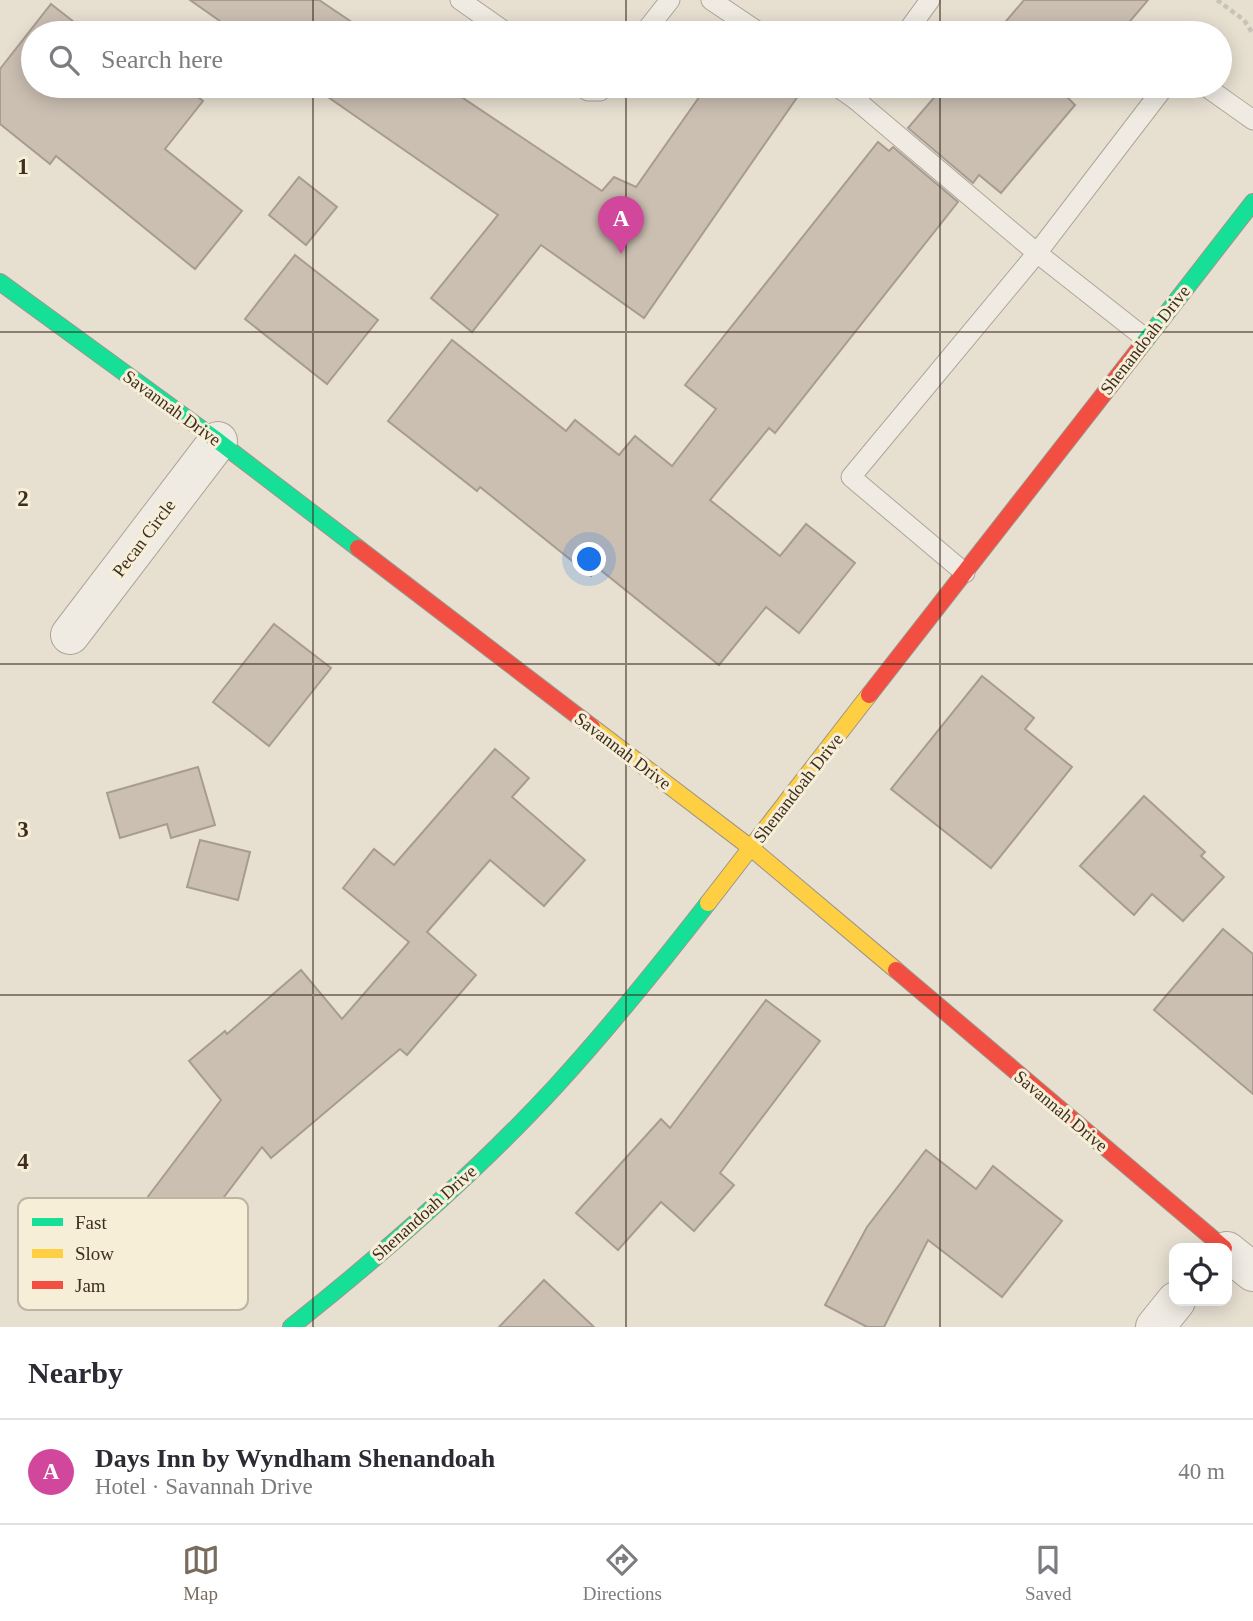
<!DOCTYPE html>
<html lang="en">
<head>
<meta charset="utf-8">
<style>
  body { margin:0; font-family:"Times New Roman",serif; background:#f7f7f7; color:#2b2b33 }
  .controls { position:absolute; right:21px; bottom:21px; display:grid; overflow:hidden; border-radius:14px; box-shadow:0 4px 18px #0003 }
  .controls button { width:63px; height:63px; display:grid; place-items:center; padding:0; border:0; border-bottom:2px solid #e1e1e2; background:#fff; color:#2b2b33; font:35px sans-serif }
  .you { position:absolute; left:590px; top:560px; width:24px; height:24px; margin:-18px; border:5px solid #fff; border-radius:50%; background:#1a73e8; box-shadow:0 0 0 10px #1a73e833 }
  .badge { display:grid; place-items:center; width:46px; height:46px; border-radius:50%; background:#786c5e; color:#fff; font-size:23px; font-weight:700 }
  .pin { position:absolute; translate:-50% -58px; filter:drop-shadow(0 2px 4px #0008) }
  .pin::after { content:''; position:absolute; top:37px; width:24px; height:21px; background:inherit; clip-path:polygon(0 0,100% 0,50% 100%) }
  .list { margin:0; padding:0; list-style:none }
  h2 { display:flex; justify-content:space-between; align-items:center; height:91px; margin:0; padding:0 28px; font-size:30px }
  h2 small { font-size:23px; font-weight:400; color:#7c7c81 }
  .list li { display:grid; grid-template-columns:46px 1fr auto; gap:21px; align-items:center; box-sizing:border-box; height:105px; padding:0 28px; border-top:2px solid #e1e1e2 }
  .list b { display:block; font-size:26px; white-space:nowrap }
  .list p { margin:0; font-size:23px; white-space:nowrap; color:#7c7c81 }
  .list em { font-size:23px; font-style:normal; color:#7c7c81 }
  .icon { flex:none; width:38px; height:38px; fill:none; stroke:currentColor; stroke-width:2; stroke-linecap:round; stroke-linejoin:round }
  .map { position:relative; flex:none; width:1253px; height:1327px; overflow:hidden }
  .search { position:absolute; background:#fff; box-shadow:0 4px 18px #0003; left:21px; right:21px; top:21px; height:77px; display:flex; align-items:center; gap:18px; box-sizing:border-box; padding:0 24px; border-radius:38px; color:#7c7c81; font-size:26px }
  .sheet { height:196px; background:#fff }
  nav { display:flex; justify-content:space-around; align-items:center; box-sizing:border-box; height:98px; border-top:2px solid #e1e1e2; background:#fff; font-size:19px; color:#7c7c81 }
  nav a { display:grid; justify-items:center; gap:4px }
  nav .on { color:#786c5e }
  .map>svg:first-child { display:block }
  .building { fill:#cbbfb2; stroke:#a89c90; stroke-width:2 }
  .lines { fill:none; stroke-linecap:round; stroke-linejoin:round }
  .lane-casing { stroke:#ada599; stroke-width:21 }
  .street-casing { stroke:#ada599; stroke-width:40 }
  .fast-casing { stroke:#9c958a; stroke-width:18 }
  .slow-casing { stroke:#9c958a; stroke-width:18 }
  .jam-casing { stroke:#9c958a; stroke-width:18 }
  .path { stroke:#c8c2b9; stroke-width:4.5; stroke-dasharray:5 3.5; stroke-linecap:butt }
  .lane { stroke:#efebe3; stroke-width:19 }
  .street { stroke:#efebe3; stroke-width:38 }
  .fast { stroke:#16e098; stroke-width:16 }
  .slow { stroke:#ffcf43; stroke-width:16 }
  .jam { stroke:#f24e42; stroke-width:16 }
  .grid { fill:none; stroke:#3d2e20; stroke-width:2; stroke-opacity:0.55 }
  .labels { text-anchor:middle; stroke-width:6; stroke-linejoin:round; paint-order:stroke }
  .street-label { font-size:18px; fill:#3d2e20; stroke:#f7eed8 }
  .key { fill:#f7eed8; stroke:#bfb4a1; stroke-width:2 }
  .key-label { font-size:19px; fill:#3d2e20 }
  .grid-label { font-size:23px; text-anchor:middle; font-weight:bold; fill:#3d2e20; stroke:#f7eed8; stroke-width:6; stroke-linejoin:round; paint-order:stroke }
</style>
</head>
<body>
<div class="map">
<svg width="1253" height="1327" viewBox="0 0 1253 1327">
  <rect width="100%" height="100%" fill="#e7e0d1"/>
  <g class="building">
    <path d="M 190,0 L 319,0 L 368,33 L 237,33 Z"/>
    <path d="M 1024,0 L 1148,0 L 1120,33 L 996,33 Z"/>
    <path d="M 51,4 L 88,33 L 33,33 L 33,86 L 183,86 L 203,101 L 165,149 L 242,211 L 195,269 L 56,156 L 50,164 L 0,124 L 0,69 Z"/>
    <path d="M 312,86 L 445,86 L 602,191 L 614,177 L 636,187 L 707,86 L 805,86 L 644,318 L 541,245 L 472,332 L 431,298 L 498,215 Z"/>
    <path d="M 944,86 L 1076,86 L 1067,97 L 1075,105 L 1001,193 L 979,175 L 973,183 L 908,128 Z"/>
    <path d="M 878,142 L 889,151 L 893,147 L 958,202 L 775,433 L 769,428 L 710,500 L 780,556 L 806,524 L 855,563 L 799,633 L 766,607 L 719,665 L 598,568 L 591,576 L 480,487 L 477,491 L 388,421 L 452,340 L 566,431 L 575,420 L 619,455 L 635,436 L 672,466 L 716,409 L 685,385 Z"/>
    <path d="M 299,177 L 337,207 L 306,245 L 269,215 Z"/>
    <path d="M 295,255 L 378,320 L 327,384 L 245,319 Z"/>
    <path d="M 274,624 L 331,668 L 269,746 L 213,702 Z"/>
    <path d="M 982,676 L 1034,718 L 1025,729 L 1072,767 L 991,868 L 891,789 Z"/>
    <path d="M 495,749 L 529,778 L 512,797 L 585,860 L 544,906 L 490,860 L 427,932 L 476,975 L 407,1055 L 400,1049 L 271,1158 L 262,1147 L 176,1260 L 128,1223 L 221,1100 L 189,1061 L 225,1031 L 227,1034 L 301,970 L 342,1019 L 409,942 L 343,888 L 374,849 L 394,865 Z"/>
    <path d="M 198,767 L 215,825 L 171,838 L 167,824 L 120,838 L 107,793 Z"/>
    <path d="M 1144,796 L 1205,852 L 1201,856 L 1224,877 L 1183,921 L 1152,894 L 1134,915 L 1080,866 Z"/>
    <path d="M 200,840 L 250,852 L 238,900 L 187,887 Z"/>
    <path d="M 1223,929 L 1253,954 L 1253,1094 L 1154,1010 Z"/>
    <path d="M 766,1000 L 820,1041 L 720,1173 L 734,1185 L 694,1231 L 661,1202 L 618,1250 L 576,1213 L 661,1119 L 670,1128 Z"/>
    <path d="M 926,1150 L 976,1189 L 993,1166 L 1062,1221 L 1002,1297 L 928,1240 L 884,1327 L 867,1327 L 825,1305 L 867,1227 Z"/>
    <path d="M 544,1280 L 594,1327 L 499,1327 Z"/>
  </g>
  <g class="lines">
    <g class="lane-casing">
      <g id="lane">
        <path d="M 460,0 L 507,33"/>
        <path d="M 711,0 L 760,33"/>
        <path d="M 644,33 L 670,0"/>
        <path d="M 906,33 L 930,0"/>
        <path d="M 581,86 L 588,91 L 600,91 L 604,86"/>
        <path d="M 836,86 L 856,100"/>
        <path d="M 867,86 L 856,100 L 1037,253 L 1165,86"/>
        <path d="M 1205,86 L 1253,120"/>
        <path d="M 965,573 L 851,477 L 1037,253 L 1145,338"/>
      </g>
    </g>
    <g class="street-casing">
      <g id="street">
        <path d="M 70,635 L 218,441"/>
        <path d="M 1227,1251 L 1253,1272"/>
        <path d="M 1155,1327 L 1176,1301"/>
      </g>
    </g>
    <g class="fast-casing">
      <g id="fast">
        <path d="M 0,282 L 218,441 L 358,548"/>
        <path d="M 1142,345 L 1253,202"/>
        <path d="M 291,1327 C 384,1253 474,1175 555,1087 C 609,1028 659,966 708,903"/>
      </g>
    </g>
    <g class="slow-casing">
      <g id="slow">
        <path d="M 592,727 L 751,848 L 896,970"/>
        <path d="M 708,903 L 869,695"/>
      </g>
    </g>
    <g class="jam-casing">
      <g id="jam">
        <path d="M 358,548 L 592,727"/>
        <path d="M 869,695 L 1142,345"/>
        <path d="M 896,970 L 1224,1248"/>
      </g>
    </g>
    <path class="path" d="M 1217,0 L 1244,20 L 1253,34"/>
    <use href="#lane" class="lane"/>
    <use href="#street" class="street"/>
    <use href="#fast" class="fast"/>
    <use href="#slow" class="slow"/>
    <use href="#jam" class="jam"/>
  </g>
  <path class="grid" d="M 313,0 L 313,33M 626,0 L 626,33M 940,0 L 940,33M 313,86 L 313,1327M 626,86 L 626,1327M 940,86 L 940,1327M 0,332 L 1253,332M 0,664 L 1253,664M 0,995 L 1253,995"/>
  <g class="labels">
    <g class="street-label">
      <text transform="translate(1145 340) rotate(-52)" y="6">Shenandoah Drive</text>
      <text transform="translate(172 408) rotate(36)" y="6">Savannah Drive</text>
      <text transform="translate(144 538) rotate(-53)" y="6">Pecan Circle</text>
      <text transform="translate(623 751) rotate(37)" y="6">Savannah Drive</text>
      <text transform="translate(798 788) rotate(-52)" y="6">Shenandoah Drive</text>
      <text transform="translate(1061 1111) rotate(40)" y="6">Savannah Drive</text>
      <text transform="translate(424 1213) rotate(-42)" y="6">Shenandoah Drive</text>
    </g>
  </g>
  <rect x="18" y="1198" width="230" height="112" rx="10" class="key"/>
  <rect x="32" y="1218" width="31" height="8" fill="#16e098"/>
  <rect x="32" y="1249" width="31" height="9" fill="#ffcf43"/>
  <rect x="32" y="1281" width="31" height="8" fill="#f24e42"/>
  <g class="key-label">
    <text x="75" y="1229">Fast</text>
    <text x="75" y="1260">Slow</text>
    <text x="75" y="1292">Jam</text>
  </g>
  <g class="grid-label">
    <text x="23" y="174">1</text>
    <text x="23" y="506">2</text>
    <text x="23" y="837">3</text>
    <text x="23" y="1169">4</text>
  </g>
</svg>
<div class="controls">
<button><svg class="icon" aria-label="locate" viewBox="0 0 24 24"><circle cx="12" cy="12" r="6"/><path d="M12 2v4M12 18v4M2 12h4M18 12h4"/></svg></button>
</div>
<div class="you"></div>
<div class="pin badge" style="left:621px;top:254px;background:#d1479c">A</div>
<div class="search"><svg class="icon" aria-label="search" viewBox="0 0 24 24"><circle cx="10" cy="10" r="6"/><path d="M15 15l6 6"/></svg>Search here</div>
</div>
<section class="sheet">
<h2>Nearby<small></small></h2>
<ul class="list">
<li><span class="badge" style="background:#d1479c">A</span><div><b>Days Inn by Wyndham Shenandoah</b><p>Hotel · Savannah Drive</p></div><em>40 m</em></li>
</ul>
</section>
<nav>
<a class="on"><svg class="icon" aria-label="map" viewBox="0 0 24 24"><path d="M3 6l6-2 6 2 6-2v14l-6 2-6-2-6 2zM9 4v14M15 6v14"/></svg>Map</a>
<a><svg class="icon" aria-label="directions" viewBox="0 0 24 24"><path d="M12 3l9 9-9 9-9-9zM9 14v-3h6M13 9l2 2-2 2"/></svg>Directions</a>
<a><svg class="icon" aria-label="saved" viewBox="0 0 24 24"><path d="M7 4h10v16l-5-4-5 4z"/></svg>Saved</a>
</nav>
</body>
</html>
